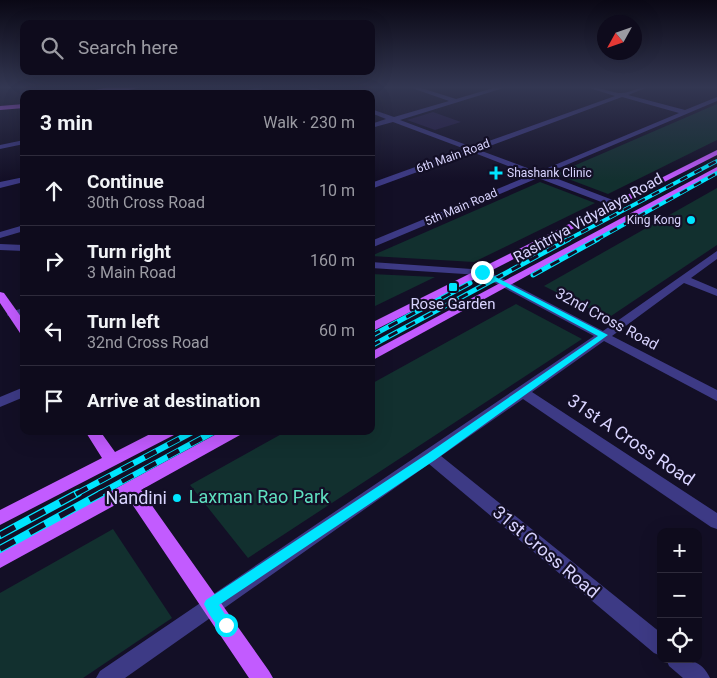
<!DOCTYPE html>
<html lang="en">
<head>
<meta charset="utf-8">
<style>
  body { margin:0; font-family:Roboto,sans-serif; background:#1c1929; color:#f1f3f6 }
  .controls { position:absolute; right:15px; bottom:15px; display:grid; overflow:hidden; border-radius:10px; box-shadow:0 5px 20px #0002 }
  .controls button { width:45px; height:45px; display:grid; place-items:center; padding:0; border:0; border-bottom:1px solid #2e2b3b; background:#0e0b1c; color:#f1f3f6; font:25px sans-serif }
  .compass { position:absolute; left:597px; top:15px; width:45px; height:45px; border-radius:50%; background:#0e0b1c; box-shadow:0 5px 20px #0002; rotate:230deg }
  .stop { position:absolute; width:15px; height:15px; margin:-11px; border:4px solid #00e5ff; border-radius:50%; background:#fff }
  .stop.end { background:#00e5ff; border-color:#fff; box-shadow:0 1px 5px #0008 }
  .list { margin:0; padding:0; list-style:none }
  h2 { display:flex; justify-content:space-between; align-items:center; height:65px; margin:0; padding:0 20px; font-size:21px }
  h2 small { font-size:16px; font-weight:400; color:#9b9ba3 }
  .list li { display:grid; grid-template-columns:32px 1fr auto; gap:15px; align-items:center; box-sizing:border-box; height:70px; padding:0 20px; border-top:1px solid #2e2b3b }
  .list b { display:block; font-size:19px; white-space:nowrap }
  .list p { margin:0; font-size:16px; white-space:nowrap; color:#9b9ba3 }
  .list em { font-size:16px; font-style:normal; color:#9b9ba3 }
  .icon { flex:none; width:28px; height:28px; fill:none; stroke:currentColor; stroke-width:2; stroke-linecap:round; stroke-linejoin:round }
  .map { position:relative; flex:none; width:717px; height:678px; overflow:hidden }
  .search { position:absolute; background:#0e0b1c; box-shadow:0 5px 20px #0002; left:20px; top:20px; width:355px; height:55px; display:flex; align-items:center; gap:12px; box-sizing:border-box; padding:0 18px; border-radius:10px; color:#9b9ba3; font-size:19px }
  .panel { position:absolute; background:#0e0b1c; box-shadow:0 5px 20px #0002; left:20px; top:90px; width:355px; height:345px; border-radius:10px }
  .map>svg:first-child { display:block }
  .green { fill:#12302f }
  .building { fill:#241b47 }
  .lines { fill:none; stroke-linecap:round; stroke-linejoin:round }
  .minor { fill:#3d3a85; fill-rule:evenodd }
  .major { fill:#c25bff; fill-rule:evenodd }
  .rail-far3-casing { stroke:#00e5ff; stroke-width:4 }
  .rail-far2-casing { stroke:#00e5ff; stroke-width:5 }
  .rail-far1-casing { stroke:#00e5ff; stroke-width:6 }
  .rail-casing { stroke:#00e5ff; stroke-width:8 }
  .rail-far3 { stroke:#130f26; stroke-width:2.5; stroke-dasharray:8; stroke-linecap:butt }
  .rail-far2 { stroke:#130f26; stroke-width:3; stroke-dasharray:10; stroke-linecap:butt }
  .rail-far1 { stroke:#130f26; stroke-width:4.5; stroke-dasharray:13; stroke-linecap:butt }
  .rail { stroke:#130f26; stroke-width:5.5; stroke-dasharray:17; stroke-linecap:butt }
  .route { fill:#00e5ff }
  .poi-dot { fill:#00e5ff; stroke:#130f26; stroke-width:2 }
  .labels { text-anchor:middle; stroke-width:4.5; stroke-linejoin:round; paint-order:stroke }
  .far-street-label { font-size:12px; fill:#d9d4ff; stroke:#130f26 }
  .far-poi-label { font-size:12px; fill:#d9d4ff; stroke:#130f26; text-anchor:start }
  .street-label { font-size:15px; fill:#d9d4ff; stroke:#130f26 }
  .poi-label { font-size:15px; fill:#d9d4ff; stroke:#130f26 }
  .near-street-label { font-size:18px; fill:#d9d4ff; stroke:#130f26 }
  .near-park-label { font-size:18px; fill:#5fe0c0; stroke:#130f26 }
  .near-poi-label { font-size:18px; fill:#d9d4ff; stroke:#130f26; text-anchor:end }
</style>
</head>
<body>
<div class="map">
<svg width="717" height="678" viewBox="0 0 717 678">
  <rect width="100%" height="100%" fill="#130f26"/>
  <g class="green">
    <path d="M 717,104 L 717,140 L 608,194 L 555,174 Z"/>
    <path d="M 540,182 L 595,203 L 474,262 L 371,256 Z"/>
    <path d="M 717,188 L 717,245 L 608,318 L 544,286 Z"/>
    <path d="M 371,274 L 435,277 L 371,308 Z"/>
    <path d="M 516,304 L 582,339 L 248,558 L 190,485 L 287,431 L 371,431 L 371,384 Z"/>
    <path d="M 113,529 L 172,618 L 83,678 L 0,678 L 0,593 Z"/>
  </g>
  <path class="building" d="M 433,112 L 461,122 L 435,130 L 407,120 Z"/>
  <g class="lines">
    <g class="minor">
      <path d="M 261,86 L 272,86 L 245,94 L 233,94 Z"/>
      <path d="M 303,86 L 312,86 L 329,94 L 320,94 Z"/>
      <path d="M 406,86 L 415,86 L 456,99 L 500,86 L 510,86 L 400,120 L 472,147 L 615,96 L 583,86 C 596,86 607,91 619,93 C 629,94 640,86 651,86 L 628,95 L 685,110 L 717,97 L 717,101 L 545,174 L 618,202 L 618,206 L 612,206 L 538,178 L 371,248 L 371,241 L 531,175 L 472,152 L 371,189 L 371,183 L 465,149 L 393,122 L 371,128 L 371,124 L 386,119 L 371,113 L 371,109 L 394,117 L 449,101 ZM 622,97 L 679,113 L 538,172 L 479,150 Z"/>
      <path d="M 24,140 L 24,144 L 0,149 L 0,145 Z"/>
      <path d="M 24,177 L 24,182 L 0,188 L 0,182 Z"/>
      <path d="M 24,225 L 24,231 L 0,238 L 0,232 Z"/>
      <path d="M 0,244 L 24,245 L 24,251 L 0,250 Z"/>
      <path d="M 717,251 L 717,259 L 691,278 L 717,289 L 717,296 L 684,283 L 612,336 L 717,390 L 717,401 L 604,341 L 532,392 L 717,513 L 717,529 L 711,527 L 523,399 L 441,456 L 661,633 L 661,656 L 654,653 L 429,464 L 125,678 L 96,678 L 100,671 L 594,336 L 480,275 L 371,268 L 371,262 L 486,270 L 603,331 Z"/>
      <path d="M 24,308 L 24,315 L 13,319 L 7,315 L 9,312 Z"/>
      <path d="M 24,387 L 24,397 L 0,407 L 0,397 Z"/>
      <path d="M 666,659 C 685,659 701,658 710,678 L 683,678 L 669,666 Z"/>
    </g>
    <g class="major">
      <path d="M 113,86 L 146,86 L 116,93 L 113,91 L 114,90 L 92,94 L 77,94 Z"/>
      <path d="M 24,104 L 24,108 L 0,110 L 0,106 Z"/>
      <path d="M 717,150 L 717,155 L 371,332 L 371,323 Z"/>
      <path d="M 717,167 L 717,172 L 371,361 L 371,352 Z"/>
      <path d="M 0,292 L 4,293 L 24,321 L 24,334 L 20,333 L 0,303 Z"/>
      <path d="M 85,431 L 100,431 L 115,452 L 156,431 L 176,431 L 174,435 L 0,525 L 0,510 L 102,458 Z"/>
      <path d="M 222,431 L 242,431 L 240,435 L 141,490 L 269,671 L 273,678 L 249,678 L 128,498 L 0,568 L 0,551 Z"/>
    </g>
    <g class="rail-far3-casing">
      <g id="rail-far3">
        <path d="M 567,240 L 717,161"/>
        <path d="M 596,240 L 717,173"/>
      </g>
    </g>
    <g class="rail-far2-casing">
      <g id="rail-far2">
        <path d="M 533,275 L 598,239"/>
        <path d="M 371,336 L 470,283"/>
        <path d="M 371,346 L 569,239"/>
      </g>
    </g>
    <g class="rail-far1-casing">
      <g id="rail-far1">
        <path d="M 76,494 L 194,431"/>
        <path d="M 99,494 L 215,431"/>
      </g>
    </g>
    <g class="rail-casing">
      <g id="rail">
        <path d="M 0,535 L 78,493"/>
        <path d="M 0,549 L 102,493"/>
      </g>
    </g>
    <use href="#rail-far3" class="rail-far3"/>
    <use href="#rail-far2" class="rail-far2"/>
    <use href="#rail-far1" class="rail-far1"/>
    <use href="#rail" class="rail"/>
  </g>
  <linearGradient id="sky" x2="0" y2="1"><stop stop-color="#0a0815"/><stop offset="0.48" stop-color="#333752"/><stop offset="1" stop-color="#333752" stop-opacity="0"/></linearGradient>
  <rect width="717" height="181" fill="url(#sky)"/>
  <path class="route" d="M 482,270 L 608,335 L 435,460 L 219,605 L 232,625 L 230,629 L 226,631 C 217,628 208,613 204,604 L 206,600 L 427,454 L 598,336 L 480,273 L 479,272 Z"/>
  <g class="poi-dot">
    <path d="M493.5 165.5h5v5h5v5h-5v5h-5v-5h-5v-5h5z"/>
    <circle cx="691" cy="220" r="5"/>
    <rect x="448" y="282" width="10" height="10" rx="2.5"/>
    <circle cx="177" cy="498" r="5"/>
  </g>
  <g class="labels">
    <g class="far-street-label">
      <text transform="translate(453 156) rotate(-20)" y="4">6th Main Road</text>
      <text transform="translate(461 207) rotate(-23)" y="4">5th Main Road</text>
    </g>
    <g class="far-poi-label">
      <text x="507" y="177">Shashank Clinic</text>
      <text x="681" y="224" text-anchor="end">King Kong</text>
    </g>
    <g class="street-label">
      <text transform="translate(588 218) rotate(-29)" y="5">Rashtriya Vidyalaya Road</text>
      <text transform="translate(607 319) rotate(28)" y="5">32nd Cross Road</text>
    </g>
    <g class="poi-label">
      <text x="453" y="309">Rose Garden</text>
    </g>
    <g class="near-street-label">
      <text transform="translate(631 440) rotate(34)" y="6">31st A Cross Road</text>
      <text transform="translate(546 552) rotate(40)" y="6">31st Cross Road</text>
    </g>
    <g class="near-park-label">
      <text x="259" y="503">Laxman Rao Park</text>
    </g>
    <g class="near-poi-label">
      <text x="167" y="504">Nandini</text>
    </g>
  </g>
</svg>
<div class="controls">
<button>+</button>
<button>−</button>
<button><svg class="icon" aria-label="locate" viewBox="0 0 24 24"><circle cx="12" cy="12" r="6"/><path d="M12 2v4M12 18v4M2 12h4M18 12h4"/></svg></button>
</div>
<svg class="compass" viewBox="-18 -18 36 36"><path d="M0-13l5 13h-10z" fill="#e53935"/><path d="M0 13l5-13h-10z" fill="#9b9ba3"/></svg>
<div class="stop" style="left:226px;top:625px"></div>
<div class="stop end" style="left:482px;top:272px"></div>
<div class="search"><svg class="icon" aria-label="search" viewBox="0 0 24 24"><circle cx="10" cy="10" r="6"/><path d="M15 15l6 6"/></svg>Search here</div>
<section class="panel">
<h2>3 min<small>Walk · 230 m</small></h2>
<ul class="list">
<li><svg class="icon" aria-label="ahead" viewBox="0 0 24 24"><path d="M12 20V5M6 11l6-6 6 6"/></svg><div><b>Continue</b><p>30th Cross Road</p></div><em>10 m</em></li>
<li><svg class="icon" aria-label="right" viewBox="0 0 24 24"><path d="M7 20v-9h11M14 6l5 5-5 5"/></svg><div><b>Turn right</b><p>3 Main Road</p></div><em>160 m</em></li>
<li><svg class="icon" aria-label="left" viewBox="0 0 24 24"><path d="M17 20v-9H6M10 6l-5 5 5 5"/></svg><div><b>Turn left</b><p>32nd Cross Road</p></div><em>60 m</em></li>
<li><svg class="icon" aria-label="arrive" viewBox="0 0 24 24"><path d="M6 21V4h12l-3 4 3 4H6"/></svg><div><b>Arrive at destination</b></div></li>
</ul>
</section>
</div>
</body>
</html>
